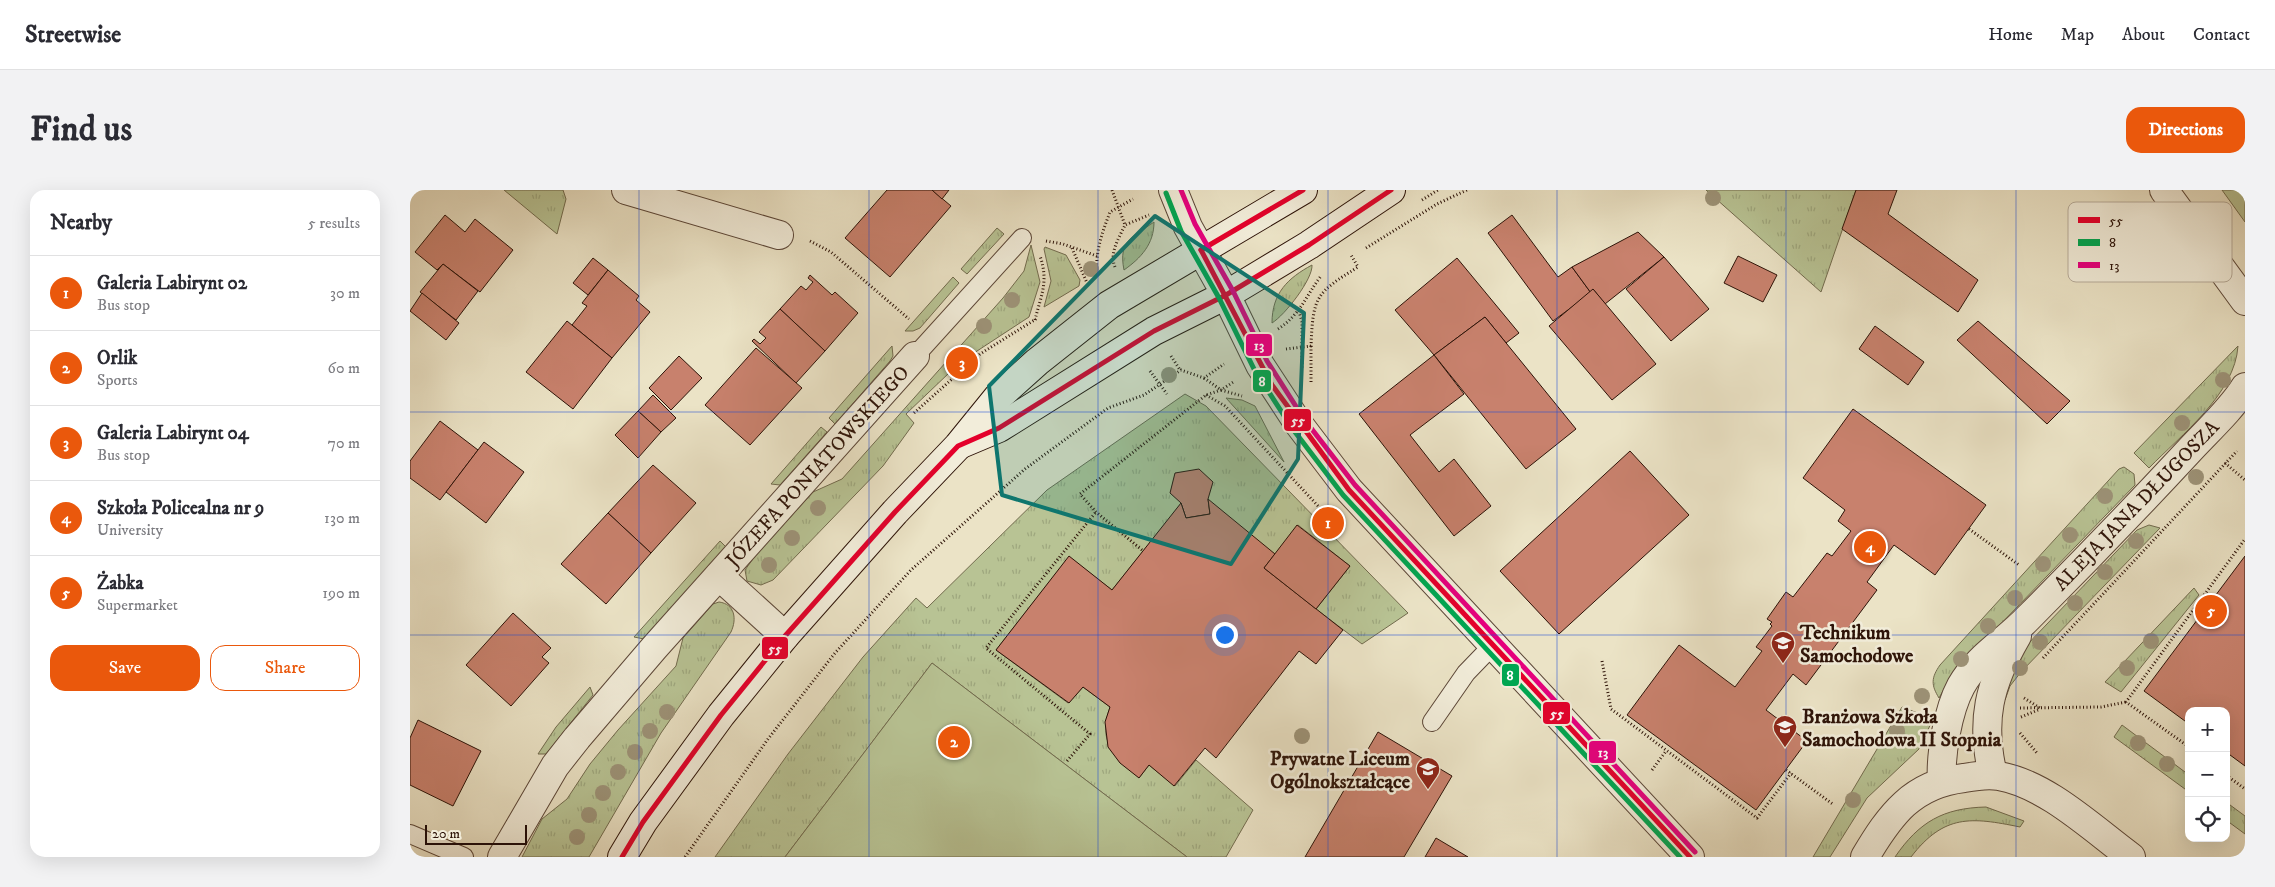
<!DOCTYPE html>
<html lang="en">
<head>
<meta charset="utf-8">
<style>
  body { margin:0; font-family:"IM FELL DW Pica",serif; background:#f2f2f3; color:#2b2b33 }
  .controls { position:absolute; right:15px; bottom:15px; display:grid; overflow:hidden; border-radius:10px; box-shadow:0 5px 20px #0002 }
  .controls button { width:45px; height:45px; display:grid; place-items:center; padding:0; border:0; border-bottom:1px solid #e1e1e2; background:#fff; color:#2b2b33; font:25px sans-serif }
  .scale { position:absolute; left:15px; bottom:12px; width:102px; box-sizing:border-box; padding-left:5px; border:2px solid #2d1308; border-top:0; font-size:14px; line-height:18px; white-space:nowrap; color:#2d1308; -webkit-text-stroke:4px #f2edda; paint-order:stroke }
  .you { position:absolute; left:814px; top:444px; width:18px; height:18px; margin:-12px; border:4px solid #fff; border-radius:50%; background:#1a73e8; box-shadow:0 0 0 8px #1a73e833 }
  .badge { display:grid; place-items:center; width:32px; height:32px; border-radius:50%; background:#ea580c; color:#fff; font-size:16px; font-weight:700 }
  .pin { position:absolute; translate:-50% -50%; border:2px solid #fff; box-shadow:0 1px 5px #0006 }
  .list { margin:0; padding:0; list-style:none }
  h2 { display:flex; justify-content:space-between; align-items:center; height:65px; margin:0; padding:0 20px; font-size:21px }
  h2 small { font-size:16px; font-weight:400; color:#7c7c81 }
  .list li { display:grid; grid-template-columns:32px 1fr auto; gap:15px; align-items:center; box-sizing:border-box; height:75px; padding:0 20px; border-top:1px solid #e1e1e2 }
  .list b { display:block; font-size:19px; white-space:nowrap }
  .list p { margin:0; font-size:16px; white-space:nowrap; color:#7c7c81 }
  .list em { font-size:16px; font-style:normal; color:#7c7c81 }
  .actions { display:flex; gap:10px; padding:15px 20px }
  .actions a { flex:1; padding:11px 0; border:1px solid #ea580c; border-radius:15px; text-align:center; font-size:18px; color:#ea580c }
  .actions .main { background:#ea580c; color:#fff }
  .icon { flex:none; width:28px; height:28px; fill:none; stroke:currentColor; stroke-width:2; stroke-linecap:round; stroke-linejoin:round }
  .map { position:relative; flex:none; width:1835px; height:667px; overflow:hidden; border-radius:15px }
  header { display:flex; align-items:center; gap:30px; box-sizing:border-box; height:70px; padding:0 25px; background:#fff; border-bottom:1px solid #e1e1e2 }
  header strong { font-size:24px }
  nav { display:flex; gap:28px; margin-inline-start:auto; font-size:18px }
  .intro { display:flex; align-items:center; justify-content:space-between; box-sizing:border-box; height:120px; padding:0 30px }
  h1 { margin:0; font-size:35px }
  .button { padding:12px 22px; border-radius:15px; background:#ea580c; color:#fff; font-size:18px; font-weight:700 }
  main { display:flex; gap:30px; padding:0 30px }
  aside { flex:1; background:#fff; border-radius:15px; box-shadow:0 5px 20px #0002 }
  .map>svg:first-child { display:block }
  .grass { fill:url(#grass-tufts); stroke:#726b4e }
  .garden { fill:#b8c394; stroke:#726b4e }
  .building { fill:#c8816d; stroke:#2d1308 }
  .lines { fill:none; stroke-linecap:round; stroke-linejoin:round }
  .lane-casing { stroke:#5c4738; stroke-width:20 }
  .street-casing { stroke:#5c4738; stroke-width:30 }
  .secondary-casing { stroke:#2d1308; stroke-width:30 }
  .path { stroke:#2d1308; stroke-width:3; stroke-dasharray:1 2.5; stroke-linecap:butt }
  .lane { stroke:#f2edda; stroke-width:18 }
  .street { stroke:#f2edda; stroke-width:28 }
  .secondary { stroke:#f2edda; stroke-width:28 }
  .bus-1-casing { stroke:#f2edda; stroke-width:9 }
  .bus-2-casing { stroke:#f2edda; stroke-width:9 }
  .bus-3-casing { stroke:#f2edda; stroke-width:9 }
  .bus-1 { stroke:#e4002b; stroke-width:5 }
  .bus-2 { stroke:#00a651; stroke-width:5 }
  .bus-3 { stroke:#e5007d; stroke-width:5 }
  .tree { fill:#9d9378 }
  .marked { fill:#0f766e; fill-opacity:0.2; stroke:#0f766e; stroke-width:4; stroke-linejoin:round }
  .grid { fill:none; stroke:#1d4ed8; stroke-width:1; stroke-opacity:0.55 }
  .labels { text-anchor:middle; stroke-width:5; stroke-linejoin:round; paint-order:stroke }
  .street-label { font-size:20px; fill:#2d1308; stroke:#f2edda }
  .poi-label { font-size:20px; font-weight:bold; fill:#2d1308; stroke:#f2edda; text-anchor:start }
  .key { fill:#f2edda; stroke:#b7ac9b; stroke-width:1 }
  .key-label { font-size:14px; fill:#2d1308 }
  .line-badge { stroke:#f2edda; stroke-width:2 }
  .badge-label { font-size:14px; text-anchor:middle; font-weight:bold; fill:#fff }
</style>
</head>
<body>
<header>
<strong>Streetwise</strong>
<nav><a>Home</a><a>Map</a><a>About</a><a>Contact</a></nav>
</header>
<div class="intro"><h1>Find us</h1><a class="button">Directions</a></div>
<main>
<aside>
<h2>Nearby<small>5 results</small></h2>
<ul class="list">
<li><span class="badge">1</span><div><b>Galeria Labirynt 02</b><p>Bus stop</p></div><em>30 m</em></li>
<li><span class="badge">2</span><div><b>Orlik</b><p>Sports</p></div><em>60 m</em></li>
<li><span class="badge">3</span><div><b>Galeria Labirynt 04</b><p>Bus stop</p></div><em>70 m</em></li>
<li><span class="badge">4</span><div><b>Szkoła Policealna nr 9</b><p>University</p></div><em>130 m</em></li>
<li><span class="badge">5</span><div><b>Żabka</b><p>Supermarket</p></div><em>190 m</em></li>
</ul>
<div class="actions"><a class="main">Save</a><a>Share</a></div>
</aside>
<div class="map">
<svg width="1835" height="667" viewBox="0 0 1835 667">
  <defs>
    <pattern id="grass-tufts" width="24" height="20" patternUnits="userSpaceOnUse" patternTransform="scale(1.25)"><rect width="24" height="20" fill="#b8c394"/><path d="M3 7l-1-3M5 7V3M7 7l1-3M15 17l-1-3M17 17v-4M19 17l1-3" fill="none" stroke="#9ea77e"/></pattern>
  </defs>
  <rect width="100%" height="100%" fill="#ebe3c6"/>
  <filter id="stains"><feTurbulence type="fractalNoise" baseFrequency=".004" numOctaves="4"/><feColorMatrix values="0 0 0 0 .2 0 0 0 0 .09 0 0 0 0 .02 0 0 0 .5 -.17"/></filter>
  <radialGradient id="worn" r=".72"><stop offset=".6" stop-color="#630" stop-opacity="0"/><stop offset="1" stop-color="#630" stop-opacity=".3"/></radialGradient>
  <g class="grass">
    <path d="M 94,0 L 153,0 L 156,9 L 147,44 Z"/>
    <path d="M 1296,0 L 1446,0 L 1411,102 Z"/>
    <path d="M 1812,0 L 1835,0 L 1835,32 Z"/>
    <path d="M 744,32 C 744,54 731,68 714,80 C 708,50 723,47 744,32 Z"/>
    <path d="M 587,38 L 594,44 L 557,84 L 551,79 Z"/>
    <path d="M 621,55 L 630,92 L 619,127 L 564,163 L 557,158 L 535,178 L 539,183 L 496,224 L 504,233 L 473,276 L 363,390 L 351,395 L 337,391 L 335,380 L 345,366 L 403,302 L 432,289 L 593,108 L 614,81 Z"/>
    <path d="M 635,57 L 656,65 L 670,90 L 669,96 L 634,117 L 641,91 L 634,59 Z"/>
    <path d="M 902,75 C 903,89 875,125 862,133 C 862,103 878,88 902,75 Z"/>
    <path d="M 543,87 L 549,93 L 510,138 L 503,141 L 495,141 Z"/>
    <path d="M 482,156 L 483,166 L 480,171 L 425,234 L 419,228 Z"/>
    <path d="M 1828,156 C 1825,204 1771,245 1739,278 L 1724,263 Z"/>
    <path d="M 775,204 L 796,216 L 998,423 L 952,454 L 906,419 L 940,376 L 888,335 L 865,364 L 771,314 L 702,400 L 659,367 L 586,460 L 658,513 L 673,497 L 700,517 C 687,555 705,563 729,588 L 739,575 L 765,596 L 786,570 L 843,620 L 816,667 L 777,667 L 522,473 L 375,667 L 305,667 L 378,564 L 453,467 L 506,408 L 517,418 L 637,300 Z"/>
    <path d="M 816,208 L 832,210 L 845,216 L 874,272 Z"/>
    <path d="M 411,237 L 417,242 L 370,295 L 361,294 Z"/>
    <path d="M 1714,277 L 1724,284 L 1725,295 L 1551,475 L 1539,490 L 1529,508 C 1521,495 1521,488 1530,475 L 1709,279 Z"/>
    <path d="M 1739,335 L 1750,338 L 1611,482 L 1600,496 L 1595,510 L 1589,510 L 1615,457 L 1727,340 Z"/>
    <path d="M 310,351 L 316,357 L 234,449 L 224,447 Z"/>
    <path d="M 1784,398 L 1789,405 L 1711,502 L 1695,492 Z"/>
    <path d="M 309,412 C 325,414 327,429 321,442 L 251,543 L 179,667 L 112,667 L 132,629 L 157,609 L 180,574 L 208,540 L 266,476 L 273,448 L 303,414 Z"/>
    <path d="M 180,497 L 183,505 L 136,564 L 128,564 L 146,537 Z"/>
    <path d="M 1492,517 L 1523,529 L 1509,559 L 1457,608 L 1420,667 L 1403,667 Z"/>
    <path d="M 1712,535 L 1779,585 L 1779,602 L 1704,547 Z"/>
    <path d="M 1816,612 L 1835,626 L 1835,644 L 1816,630 Z"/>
    <path d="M 1576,617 L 1614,631 L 1610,637 C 1561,627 1534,624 1501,667 L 1485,667 C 1509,632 1533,618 1576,617 Z"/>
  </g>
  <path class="garden" d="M 522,473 L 777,667 L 375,667 Z"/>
  <g class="building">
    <path d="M 477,0 L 522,0 L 541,16 L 480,87 L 435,48 Z"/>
    <path d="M 522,0 L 539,0 L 532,9 Z"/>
    <path d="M 1446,0 L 1487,0 L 1478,24 L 1568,90 L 1548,122 L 1432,39 Z"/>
    <path d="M 35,25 L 55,42 L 65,29 L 103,60 L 70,102 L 33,74 L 27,80 L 5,62 Z"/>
    <path d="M 1102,25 L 1148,87 L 1162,77 L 1181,103 L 1143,131 L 1078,43 Z"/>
    <path d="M 1228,42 L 1254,67 L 1195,114 L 1183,99 L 1181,103 L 1162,77 Z"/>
    <path d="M 1328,66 L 1367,85 L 1353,112 L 1314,93 Z"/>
    <path d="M 1254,67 L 1299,119 L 1261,151 L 1216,99 Z"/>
    <path d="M 183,68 L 198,80 L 178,105 L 163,93 Z"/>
    <path d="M 1047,68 L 1109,143 L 1096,153 L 1075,127 L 1024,165 L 985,120 Z"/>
    <path d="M 33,74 L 68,101 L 46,130 L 10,102 Z"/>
    <path d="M 198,80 L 229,106 L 226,110 L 240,122 L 202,168 L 162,135 L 177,116 L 172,113 Z"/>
    <path d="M 400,85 L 422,105 L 425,102 L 448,123 L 415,161 L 370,119 L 391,96 L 396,100 L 403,92 L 398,88 Z"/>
    <path d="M 1183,99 L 1246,174 L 1202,210 L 1139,136 Z"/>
    <path d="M 12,103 L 49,133 L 36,150 L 0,121 Z"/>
    <path d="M 370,119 L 415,161 L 386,193 L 342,151 L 344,149 L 350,154 L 356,148 L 349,142 Z"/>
    <path d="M 1075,127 L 1166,239 L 1116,279 L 1024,165 Z"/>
    <path d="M 157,131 L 202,168 L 163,219 L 116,182 Z"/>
    <path d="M 1568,131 L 1660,211 L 1637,234 L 1547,150 Z"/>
    <path d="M 1465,136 L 1514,172 L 1498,195 L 1449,159 Z"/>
    <path d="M 346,158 L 392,198 L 340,255 L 295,215 Z"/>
    <path d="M 1024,165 L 1054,204 L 1000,245 L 1029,282 L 1044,269 L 1081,316 L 1044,346 L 949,224 Z"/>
    <path d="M 269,166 L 292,188 L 261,220 L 239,198 Z"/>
    <path d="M 243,205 L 266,228 L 251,242 L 228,221 Z"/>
    <path d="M 1443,219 L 1576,315 L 1525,385 L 1484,355 L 1457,392 L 1467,400 L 1396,495 L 1383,484 L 1356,520 L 1397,551 L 1346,620 L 1217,525 L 1269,455 L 1325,497 L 1352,461 L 1346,457 L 1362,436 L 1360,434 L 1362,432 L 1357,429 L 1376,402 L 1383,407 L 1417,363 L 1422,366 L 1441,341 L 1428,331 L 1435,320 L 1393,288 Z"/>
    <path d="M 228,221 L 251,242 L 228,268 L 205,245 Z"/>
    <path d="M 30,231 L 68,260 L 30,310 L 0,288 L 0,271 Z"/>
    <path d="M 74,252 L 114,282 L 76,333 L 36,302 Z"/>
    <path d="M 1220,261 L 1279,325 L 1149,444 L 1090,381 Z"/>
    <path d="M 243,275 L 286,313 L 241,363 L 198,323 Z"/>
    <path d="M 789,279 L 803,292 L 798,309 L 800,324 L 776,328 L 771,313 L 760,303 L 765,283 Z"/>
    <path d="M 798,309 L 865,364 L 854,378 L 933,440 L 906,474 L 889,461 L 806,568 L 795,558 L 764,596 L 739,575 L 729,588 L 710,573 L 698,557 L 695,532 L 700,517 L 673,497 L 659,513 L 586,460 L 659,366 L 702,400 L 771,313 L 776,328 L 800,324 Z"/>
    <path d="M 198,323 L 241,363 L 196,414 L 151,374 Z"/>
    <path d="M 887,335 L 940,376 L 906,419 L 854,378 Z"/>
    <path d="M 1835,366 L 1835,576 L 1816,562 L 1816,521 L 1779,521 L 1779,534 L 1734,501 Z"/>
    <path d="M 103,423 L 141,458 L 132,467 L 139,473 L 101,516 L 56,475 Z"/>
    <path d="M 8,530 L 71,561 L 43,616 L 0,595 L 0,548 Z"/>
    <path d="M 968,542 L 1042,586 L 994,667 L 895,667 Z"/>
    <path d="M 1026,648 L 1058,667 L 1015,667 Z"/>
  </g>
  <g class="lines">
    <g class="lane-casing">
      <g id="lane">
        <path d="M 505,166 L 612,48"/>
        <path d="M 1022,532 L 1056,483 L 1083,455"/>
        <path d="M 0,644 L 54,667"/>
      </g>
    </g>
    <g class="street-casing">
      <g id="street">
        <path d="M 216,0 L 369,45"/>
        <path d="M 763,0 L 778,37 L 816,105 L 850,175 L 888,233 L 939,300 L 1280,667"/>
        <path d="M 1754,0 L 1835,111"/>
        <path d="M 309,386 L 375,446"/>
        <path d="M 1583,585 C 1570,531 1579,494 1607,446"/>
        <path d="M 1532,592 C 1530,565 1538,520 1551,496 C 1567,467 1595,452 1617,429 C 1671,375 1725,319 1777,263 C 1795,243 1821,220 1835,197"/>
        <path d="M 92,667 L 145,576 L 167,548 L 244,458 L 505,166"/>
        <path d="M 1455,667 C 1480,625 1502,594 1554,588 C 1565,586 1578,584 1589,586 C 1636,594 1683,639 1721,667"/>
      </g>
    </g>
    <g class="secondary-casing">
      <g id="secondary">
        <path d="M 551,254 L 589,238 L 744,141 L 816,105 L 899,55 L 981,0"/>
        <path d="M 212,667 L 233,632 L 311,525 L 375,446 L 485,322 L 548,256 L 587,208 L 627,172 L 699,115 L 893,0"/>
      </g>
    </g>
    <g class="path">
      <path d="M 702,0 L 715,35"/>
      <path d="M 1012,10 L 1028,0"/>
      <path d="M 400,51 L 421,62 L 499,129"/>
      <path d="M 636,51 L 653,54 L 687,66"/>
      <path d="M 662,58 L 677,93"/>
      <path d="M 956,58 L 1027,14 L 1057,0"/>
      <path d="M 705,77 C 699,63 709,48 715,35 L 739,25"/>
      <path d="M 687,85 C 685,62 692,43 700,22 L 723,9"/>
      <path d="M 889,121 L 892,132 L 892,180"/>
      <path d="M 625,130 C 631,105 639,92 630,66"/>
      <path d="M 868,139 C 890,125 896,106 911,86"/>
      <path d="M 901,156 L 901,192"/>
      <path d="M 876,159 L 901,156 C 903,106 906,103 948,77 L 941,65"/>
      <path d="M 761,166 L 770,180"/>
      <path d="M 740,181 L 757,204"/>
      <path d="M 794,188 L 811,200 L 832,206"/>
      <path d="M 796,205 L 815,216 L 909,317"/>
      <path d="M 504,223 L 570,164 L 626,129"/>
      <path d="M 1815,273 L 1835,290"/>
      <path d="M 1559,339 L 1609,375"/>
      <path d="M 732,360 L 686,322 L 670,304 L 796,205 L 811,200 L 825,191"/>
      <path d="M 1633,468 L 1827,261"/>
      <path d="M 1192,471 L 1201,519 L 1347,628 L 1381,583"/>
      <path d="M 1614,508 L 1630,518"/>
      <path d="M 1610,518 L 1691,517 L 1716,512"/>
      <path d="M 1611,527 L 1628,520"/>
      <path d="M 1610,543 L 1627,563"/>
      <path d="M 1779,557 L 1716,512 L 1835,349"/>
      <path d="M 657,571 L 680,544 L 576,458 L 686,322"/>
      <path d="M 1242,580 L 1256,561"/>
      <path d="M 1376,580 L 1424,615"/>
      <path d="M 1816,585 L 1835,599"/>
      <path d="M 275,667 L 358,549 L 425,463 L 501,380 L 615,279 L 698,218 L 734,205 L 771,180 L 794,188 L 814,174"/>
    </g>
    <use href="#lane" class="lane"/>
    <use href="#street" class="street"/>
    <use href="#secondary" class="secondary"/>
    <g class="bus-1-casing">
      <g id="bus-1">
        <path d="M 791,60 L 862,195 L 939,300 L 1280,667"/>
        <path d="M 791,60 L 893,0"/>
        <path d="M 212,667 L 233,632 L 311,525 L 375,446 L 485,322 L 548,256 L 589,238 L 744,141 L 816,105 L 899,55 L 981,0"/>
      </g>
    </g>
    <g class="bus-2-casing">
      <path id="bus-2" d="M 756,3 L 771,41 L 809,108 L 844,179 L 882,238 L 933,305 L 1270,667"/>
    </g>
    <g class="bus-3-casing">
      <path id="bus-3" d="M 771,0 L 785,34 L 823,101 L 857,171 L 894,229 L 945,295 L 1285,662"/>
    </g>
    <use href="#bus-1" class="bus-1"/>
    <use href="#bus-2" class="bus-2"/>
    <use href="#bus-3" class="bus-3"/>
  </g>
  <g class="tree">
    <circle cx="1303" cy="8" r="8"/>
    <circle cx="681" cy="79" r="8"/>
    <circle cx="602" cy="110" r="8"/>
    <circle cx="574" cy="136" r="8"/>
    <circle cx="759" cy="185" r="8"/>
    <circle cx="1813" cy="190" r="8"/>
    <circle cx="1772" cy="233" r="8"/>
    <circle cx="1786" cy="287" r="8"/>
    <circle cx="1695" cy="306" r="8"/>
    <circle cx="408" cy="318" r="8"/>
    <circle cx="1660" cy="345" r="8"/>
    <circle cx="382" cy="348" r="8"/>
    <circle cx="1726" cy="351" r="8"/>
    <circle cx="1633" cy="374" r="8"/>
    <circle cx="359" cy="375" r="8"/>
    <circle cx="1695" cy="382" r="8"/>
    <circle cx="1605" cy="408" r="8"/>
    <circle cx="1665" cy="413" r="8"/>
    <circle cx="1578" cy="436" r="8"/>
    <circle cx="1741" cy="451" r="8"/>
    <circle cx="1630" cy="452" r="8"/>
    <circle cx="1551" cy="469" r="8"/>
    <circle cx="1610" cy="478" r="8"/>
    <circle cx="1717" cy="478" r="8"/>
    <circle cx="1512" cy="506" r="8"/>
    <circle cx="257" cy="522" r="8"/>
    <circle cx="240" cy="541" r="8"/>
    <circle cx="1487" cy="541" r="8"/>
    <circle cx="892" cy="546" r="8"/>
    <circle cx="1728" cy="553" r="8"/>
    <circle cx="225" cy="562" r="8"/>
    <circle cx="1757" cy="574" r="8"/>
    <circle cx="208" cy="582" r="8"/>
    <circle cx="193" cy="603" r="8"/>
    <circle cx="1443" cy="610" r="8"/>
    <circle cx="179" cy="625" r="8"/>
    <circle cx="167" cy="647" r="8"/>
  </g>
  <path class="marked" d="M 745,26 L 894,123 L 888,269 L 821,374 L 592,305 L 579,196 Z"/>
  <path class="grid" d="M 229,0 L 229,667M 459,0 L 459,667M 688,0 L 688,667M 918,0 L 918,667M 1147,0 L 1147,667M 1376,0 L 1376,667M 1606,0 L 1606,667M 0,222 L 1835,222M 0,445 L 1835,445"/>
  <defs>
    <g id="school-pin" transform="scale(1.25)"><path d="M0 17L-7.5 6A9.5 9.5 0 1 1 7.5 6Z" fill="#8f2418" stroke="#f2edda"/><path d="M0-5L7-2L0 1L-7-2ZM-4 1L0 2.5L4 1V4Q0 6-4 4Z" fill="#fff"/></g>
  </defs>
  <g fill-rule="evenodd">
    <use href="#school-pin" x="1373" y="453"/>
    <use href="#school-pin" x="1375" y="537"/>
    <use href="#school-pin" x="1018" y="579"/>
  </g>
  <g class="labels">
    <g class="street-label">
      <text transform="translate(407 276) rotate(-48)" y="7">JÓZEFA PONIATOWSKIEGO</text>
      <text transform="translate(1726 315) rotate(-46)" y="7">ALEJA JANA DŁUGOSZA</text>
    </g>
    <g class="poi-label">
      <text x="1390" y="449">Technikum<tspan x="1390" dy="23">Samochodowe</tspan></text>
      <text x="1392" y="533">Branżowa Szkoła<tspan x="1392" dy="23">Samochodowa II Stopnia</tspan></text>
      <text x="1000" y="575" text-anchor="end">Prywatne Liceum<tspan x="1000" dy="23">Ogólnokształcące</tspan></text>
    </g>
  </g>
  <rect x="1658" y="12" width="164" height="80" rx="8" class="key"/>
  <rect x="1668" y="27" width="22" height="6" fill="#e4002b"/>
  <rect x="1668" y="49" width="22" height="7" fill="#00a651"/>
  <rect x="1668" y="72" width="22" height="6" fill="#e5007d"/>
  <g class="key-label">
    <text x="1699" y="35">55</text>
    <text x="1699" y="57">8</text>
    <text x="1699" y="80">13</text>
  </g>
  <g class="line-badge">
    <rect x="835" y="143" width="28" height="24" rx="5" fill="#e5007d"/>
    <rect x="842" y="179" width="20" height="24" rx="5" fill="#00a651"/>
    <rect x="873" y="218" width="29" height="24" rx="5" fill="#e4002b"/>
    <rect x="351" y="446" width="28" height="24" rx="5" fill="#e4002b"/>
    <rect x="1091" y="473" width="19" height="24" rx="5" fill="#00a651"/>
    <rect x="1132" y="511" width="29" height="24" rx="5" fill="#e4002b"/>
    <rect x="1178" y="550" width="29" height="24" rx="5" fill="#e5007d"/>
  </g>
  <g class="badge-label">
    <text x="849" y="160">13</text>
    <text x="852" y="196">8</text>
    <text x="888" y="235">55</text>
    <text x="365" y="463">55</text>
    <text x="1100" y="490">8</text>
    <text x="1147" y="528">55</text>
    <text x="1193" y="567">13</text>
  </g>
  <rect width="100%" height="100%" filter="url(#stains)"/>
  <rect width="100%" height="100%" fill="url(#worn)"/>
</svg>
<div class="controls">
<button>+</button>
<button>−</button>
<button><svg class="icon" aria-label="locate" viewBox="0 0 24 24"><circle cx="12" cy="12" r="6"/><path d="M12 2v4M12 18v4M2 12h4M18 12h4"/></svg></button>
</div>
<div class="scale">20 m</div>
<div class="you"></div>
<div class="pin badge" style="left:918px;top:333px">1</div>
<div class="pin badge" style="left:544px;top:552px">2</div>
<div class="pin badge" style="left:552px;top:173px">3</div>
<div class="pin badge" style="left:1460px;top:357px">4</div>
<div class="pin badge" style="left:1801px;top:421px">5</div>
</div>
</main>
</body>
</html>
